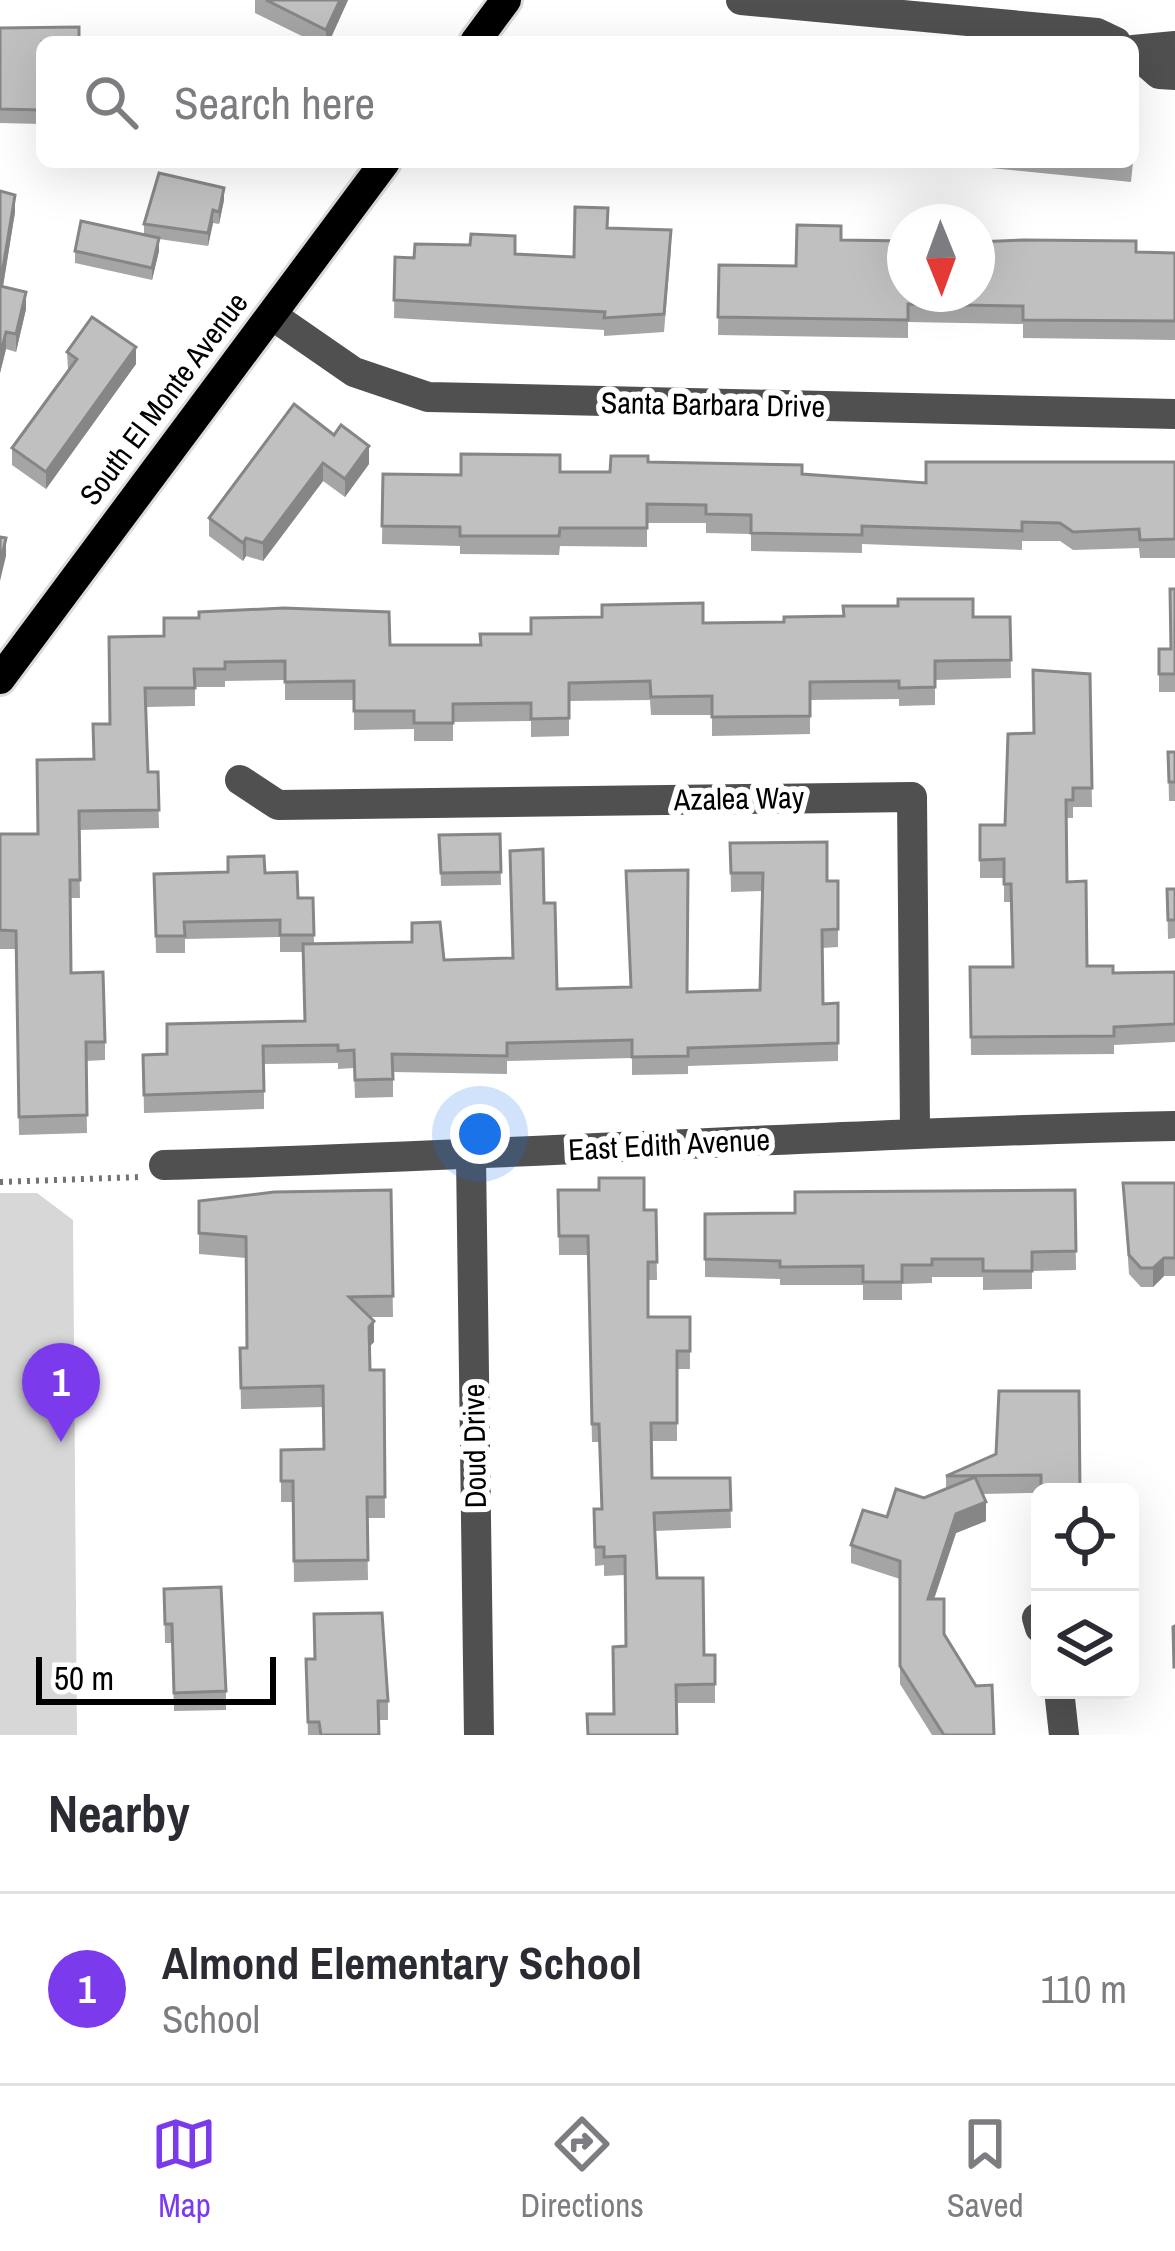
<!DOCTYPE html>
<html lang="en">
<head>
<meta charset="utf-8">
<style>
  body { margin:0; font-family:"Archivo Narrow",sans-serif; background:#f7f7f7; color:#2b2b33 }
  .controls { position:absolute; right:36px; bottom:36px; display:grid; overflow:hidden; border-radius:18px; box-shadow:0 12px 48px #0002 }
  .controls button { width:108px; height:108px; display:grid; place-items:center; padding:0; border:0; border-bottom:3px solid #e1e1e2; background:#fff; color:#2b2b33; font:60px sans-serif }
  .compass { position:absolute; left:887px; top:204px; width:108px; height:108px; border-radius:50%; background:#fff; box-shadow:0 12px 48px #0002; rotate:179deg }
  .scale { position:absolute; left:36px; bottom:30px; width:240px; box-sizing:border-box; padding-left:12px; border:6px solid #000; border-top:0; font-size:33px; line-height:42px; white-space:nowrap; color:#000; -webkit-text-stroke:9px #fff; paint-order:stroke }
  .you { position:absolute; left:480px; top:1134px; width:42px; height:42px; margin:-30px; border:9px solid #fff; border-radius:50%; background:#1a73e8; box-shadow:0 0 0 18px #1a73e833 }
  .badge { display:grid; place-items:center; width:78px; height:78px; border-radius:50%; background:#7c3aed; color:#fff; font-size:39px; font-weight:700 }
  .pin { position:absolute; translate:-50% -99px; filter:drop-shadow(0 3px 6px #0008) }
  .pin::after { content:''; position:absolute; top:63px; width:42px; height:36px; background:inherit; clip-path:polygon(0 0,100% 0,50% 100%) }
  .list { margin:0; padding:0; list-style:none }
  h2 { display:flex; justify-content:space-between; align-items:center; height:156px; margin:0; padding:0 48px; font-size:51px }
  h2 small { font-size:39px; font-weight:400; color:#7c7c81 }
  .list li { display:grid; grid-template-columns:78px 1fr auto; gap:36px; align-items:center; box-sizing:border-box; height:192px; padding:0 48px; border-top:3px solid #e1e1e2 }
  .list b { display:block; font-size:45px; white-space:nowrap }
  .list p { margin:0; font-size:39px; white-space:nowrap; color:#7c7c81 }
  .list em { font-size:39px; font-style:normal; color:#7c7c81 }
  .icon { flex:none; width:66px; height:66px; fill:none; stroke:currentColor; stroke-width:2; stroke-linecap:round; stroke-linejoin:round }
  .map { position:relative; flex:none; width:1175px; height:1735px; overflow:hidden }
  .search { position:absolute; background:#fff; box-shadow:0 12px 48px #0002; left:36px; right:36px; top:36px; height:132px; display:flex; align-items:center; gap:30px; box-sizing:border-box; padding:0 42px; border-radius:18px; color:#7c7c81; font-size:45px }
  .sheet { height:348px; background:#fff }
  nav { display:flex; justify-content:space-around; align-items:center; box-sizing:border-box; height:168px; border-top:3px solid #e1e1e2; background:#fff; font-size:33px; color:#7c7c81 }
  nav a { display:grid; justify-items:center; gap:6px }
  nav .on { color:#7c3aed }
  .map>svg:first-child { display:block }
  .green { fill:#d7d7d7 }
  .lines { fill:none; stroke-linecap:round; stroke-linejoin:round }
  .major-casing { stroke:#dbdbdb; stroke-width:36 }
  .path { stroke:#727272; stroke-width:6; stroke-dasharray:3 6; stroke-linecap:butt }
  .minor { stroke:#505050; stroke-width:30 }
  .major { stroke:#000; stroke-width:30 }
  .wall { fill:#a5a5a5 }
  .shaded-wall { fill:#868686 }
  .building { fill:#c0c0c0; stroke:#868686; stroke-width:3 }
  .labels { text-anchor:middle; stroke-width:12; stroke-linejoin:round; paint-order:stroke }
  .street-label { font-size:30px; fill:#000; stroke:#fff }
</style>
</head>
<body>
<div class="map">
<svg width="1175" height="1735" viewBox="0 0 1175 1735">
  <rect width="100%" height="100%" fill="#fff"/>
  <path class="green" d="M 0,1193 L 37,1193 L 73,1220 L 77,1735 L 0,1735 Z"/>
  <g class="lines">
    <g class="major-casing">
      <g id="major">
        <path d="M 475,42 L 506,0"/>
        <path d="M 0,679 L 385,162"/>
      </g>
    </g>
    <path class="path" d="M 0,1182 L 140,1177"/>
    <g class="minor">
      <path d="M 741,0 L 1097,33 L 1116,42"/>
      <path d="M 1133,50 L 1175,46"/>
      <path d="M 1133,51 L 1159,74 L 1175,75"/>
      <path d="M 273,316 L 354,372 L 428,397 L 1175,414"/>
      <path d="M 240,780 L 278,805 L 912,797 L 915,1131"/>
      <path d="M 471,1157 L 479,1735"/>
      <path d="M 164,1165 C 501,1156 838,1133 1175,1126"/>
      <path d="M 1037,1618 L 1040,1628"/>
      <path d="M 1059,1690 L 1064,1735"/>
    </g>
    <use href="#major" class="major"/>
  </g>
  <g class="wall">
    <path d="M 255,0 L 348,0 L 329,42 L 314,42 L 255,13 Z"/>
    <path d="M 0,28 L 42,42 L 42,124 L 0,123 Z"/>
    <path d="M 1136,133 L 1131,182 L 931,162 L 1133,162 Z"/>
    <path d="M 0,191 L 15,212 L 3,287 L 26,309 L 16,352 L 6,349 L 0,373 Z"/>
    <path d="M 224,200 L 219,224 L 213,223 L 208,246 L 159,239 L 159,251 L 152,280 L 75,263 L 75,251 L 144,235 L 144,224 Z"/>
    <path d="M 608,228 L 671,249 L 664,332 L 604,336 L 604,330 L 394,318 L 395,257 L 515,254 L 574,257 Z"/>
    <path d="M 841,240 L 905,294 L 1136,252 L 1175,253 L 1175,340 L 1023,338 L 1023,324 L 908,322 L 908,338 L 718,335 L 719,265 L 796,266 Z"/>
    <path d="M 67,352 L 136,364 L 46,489 L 12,465 L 12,448 L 68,370 Z"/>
    <path d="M 294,404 L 369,464 L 345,497 L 323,481 L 263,561 L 246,556 L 243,561 L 209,536 L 209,518 Z"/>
    <path d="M 648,462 L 926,483 L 1175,462 L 1175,558 L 1140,558 L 1139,548 L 1073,550 L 1060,541 L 1022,541 L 1022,550 L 862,544 L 862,553 L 751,551 L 751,534 L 706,533 L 706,523 L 647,523 L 647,547 L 560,546 L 559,555 L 460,554 L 460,546 L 382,544 L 383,474 L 461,475 L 610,472 Z"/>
    <path d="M 1175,589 L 1175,692 L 1159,692 L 1159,649 L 1171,649 Z"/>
    <path d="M 1010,617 L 1011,678 L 935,680 L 935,705 L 899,706 L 899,699 L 810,700 L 810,734 L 712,736 L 712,715 L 651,715 L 650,700 L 569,701 L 569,736 L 531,737 L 531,721 L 453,722 L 453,741 L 414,741 L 414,729 L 354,730 L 354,700 L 285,700 L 285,680 L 225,681 L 225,687 L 195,687 L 195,706 L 146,707 L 148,772 L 158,772 L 159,828 L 79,830 L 80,898 L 70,898 L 71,973 L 105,1042 L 105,1060 L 86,1061 L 87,1133 L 19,1135 L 16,949 L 0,949 L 0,834 L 38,834 L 94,759 L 110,724 L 109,637 L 390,645 L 481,645 L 531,634 L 703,623 Z"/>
    <path d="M 1090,674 L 1092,807 L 1073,807 L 1073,818 L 1066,818 L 1067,882 L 1087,966 L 1113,973 L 1175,972 L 1175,1042 L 1114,1045 L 1114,1054 L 971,1055 L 970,967 L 1013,967 L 1011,902 L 1004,902 L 1004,878 L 980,878 L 980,825 L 1005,825 L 1034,733 Z"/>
    <path d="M 1168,752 L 1175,752 L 1175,801 L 1169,801 Z"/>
    <path d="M 500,834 L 501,885 L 441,886 L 439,835 Z"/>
    <path d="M 730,843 L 827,881 L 838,881 L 838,947 L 822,948 L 823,1004 L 838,1003 L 838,1061 L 688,1066 L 688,1074 L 632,1075 L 632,1058 L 507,1061 L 507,1074 L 393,1072 L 393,1097 L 355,1098 L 354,1068 L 338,1069 L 338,1063 L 264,1064 L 264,1109 L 144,1113 L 143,1055 L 167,1054 L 304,1021 L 303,952 L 280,952 L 280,937 L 185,939 L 185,953 L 156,953 L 154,874 L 265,873 L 298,898 L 313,898 L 314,943 L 444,960 L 512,958 L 544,903 L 557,989 L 687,992 L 760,990 L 762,891 L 731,892 Z"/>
    <path d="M 1167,889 L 1175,889 L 1175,938 L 1168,939 Z"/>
    <path d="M 1123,1183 L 1175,1183 L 1175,1276 L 1164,1276 L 1153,1287 L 1141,1287 L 1129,1274 Z"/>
    <path d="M 391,1190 L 393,1317 L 370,1317 L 374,1342 L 369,1347 L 370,1370 L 384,1370 L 385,1518 L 367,1518 L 368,1580 L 294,1582 L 293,1502 L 281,1502 L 281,1450 L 324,1449 L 323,1407 L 241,1409 L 240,1348 L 247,1348 L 246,1258 L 199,1254 L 199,1201 Z"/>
    <path d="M 558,1190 L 644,1210 L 656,1210 L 657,1280 L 648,1280 L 648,1317 L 690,1317 L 690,1369 L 677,1369 L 677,1441 L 651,1441 L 652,1478 L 730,1478 L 731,1528 L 655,1531 L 657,1578 L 704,1655 L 715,1655 L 715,1703 L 676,1703 L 614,1714 L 626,1646 L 625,1575 L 604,1576 L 604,1565 L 595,1566 L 594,1509 L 601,1509 L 599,1442 L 592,1442 L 588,1255 L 559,1255 Z"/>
    <path d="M 1075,1190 L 1076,1270 L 1032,1271 L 1032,1289 L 983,1290 L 983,1277 L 932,1277 L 932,1283 L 902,1284 L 902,1300 L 863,1300 L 863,1285 L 780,1285 L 780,1279 L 705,1277 L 705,1214 L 795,1213 Z"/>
    <path d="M 996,1454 L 1080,1492 L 982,1494 L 986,1521 L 956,1533 L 934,1599 L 944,1634 L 994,1735 L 932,1735 L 900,1684 L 900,1579 L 851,1563 L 851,1545 L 887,1517 L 946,1489 L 946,1476 Z"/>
    <path d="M 164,1589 L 226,1691 L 226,1710 L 174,1711 L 172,1643 L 165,1643 Z"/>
    <path d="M 306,1659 L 315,1659 L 388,1701 L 388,1720 L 379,1720 L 379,1735 L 308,1735 Z"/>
  </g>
  <g class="shaded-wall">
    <path d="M 340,0 L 348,0 L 329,42 L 326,42 L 326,30 Z"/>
    <path d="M 224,188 L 224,200 L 219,224 L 219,212 Z"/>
    <path d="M 15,195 L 15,212 L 0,304 L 0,286 Z"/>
    <path d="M 213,210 L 213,223 L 208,246 L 208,233 Z"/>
    <path d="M 159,238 L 159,251 L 152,280 L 152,268 Z"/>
    <path d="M 26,292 L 26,309 L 16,352 L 16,334 Z"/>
    <path d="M 6,332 L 6,349 L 0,373 L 0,356 Z"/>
    <path d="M 136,347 L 136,364 L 46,489 L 46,472 Z"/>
    <path d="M 369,446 L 369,464 L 345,497 L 345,479 Z"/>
    <path d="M 323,463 L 323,481 L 263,561 L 263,543 Z"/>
    <path d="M 6,538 L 6,556 L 0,581 L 0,564 Z"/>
    <path d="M 246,538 L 246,556 L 243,561 L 243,543 Z"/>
    <path d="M 1164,1258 L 1164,1276 L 1153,1287 L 1153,1268 Z"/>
    <path d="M 374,1321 L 374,1342 L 369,1347 L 369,1327 Z"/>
    <path d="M 986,1502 L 986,1521 L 956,1533 L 928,1617 L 928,1599 L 956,1514 Z"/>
  </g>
  <g class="building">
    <path d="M 266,0 L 340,0 L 326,30 Z"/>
    <path d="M 79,27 L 79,42 L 42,42 L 42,110 L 0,109 L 0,28 Z"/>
    <path d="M 1133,110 L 1136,115 L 1133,147 Z"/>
    <path d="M 159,173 L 224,188 L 219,212 L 213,210 L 208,233 L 144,224 Z"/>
    <path d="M 0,191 L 15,195 L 0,286 L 26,292 L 16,334 L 6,332 L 0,356 Z"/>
    <path d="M 575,207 L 608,208 L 607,228 L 671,230 L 664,314 L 604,318 L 605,312 L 394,300 L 395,257 L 414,258 L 415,244 L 470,245 L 471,234 L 515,236 L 515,254 L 574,257 Z"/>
    <path d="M 81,221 L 159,238 L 152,268 L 75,251 Z"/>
    <path d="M 797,225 L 841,226 L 841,240 L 905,241 L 905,294 L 977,294 L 977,242 L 1024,240 L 1136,241 L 1136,252 L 1175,253 L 1175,321 L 1023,320 L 1023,306 L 908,304 L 908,320 L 718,317 L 719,265 L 796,266 Z"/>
    <path d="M 92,317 L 136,347 L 46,472 L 12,448 L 77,359 L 67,352 Z"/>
    <path d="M 294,404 L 334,435 L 341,425 L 369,446 L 345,479 L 323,463 L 263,543 L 246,538 L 243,543 L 209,518 Z"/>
    <path d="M 461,454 L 560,455 L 560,472 L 610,472 L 611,456 L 648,456 L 648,462 L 802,465 L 802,474 L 926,483 L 926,462 L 1175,462 L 1175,539 L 1140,540 L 1139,529 L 1073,532 L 1060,523 L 1022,522 L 1022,531 L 862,526 L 862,535 L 751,533 L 751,515 L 706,514 L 706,505 L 647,504 L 647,528 L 560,528 L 559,536 L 460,536 L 460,527 L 382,526 L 383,474 L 461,475 Z"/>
    <path d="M 0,537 L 6,538 L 0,564 Z"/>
    <path d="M 1170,589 L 1175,589 L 1175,674 L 1159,674 L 1159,649 L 1171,649 Z"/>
    <path d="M 898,599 L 973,599 L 973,617 L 1010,617 L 1011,660 L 935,661 L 935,687 L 899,688 L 899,681 L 810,682 L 810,716 L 712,717 L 712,696 L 651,697 L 650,681 L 569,683 L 569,718 L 531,719 L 531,703 L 453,704 L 453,723 L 414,723 L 414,711 L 354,711 L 354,681 L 285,682 L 285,661 L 225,662 L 225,669 L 194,669 L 195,688 L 145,688 L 148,772 L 158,772 L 159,810 L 79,811 L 80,880 L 70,880 L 71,973 L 103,972 L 105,1042 L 86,1042 L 87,1115 L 19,1117 L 16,931 L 0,930 L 0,834 L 38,834 L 37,760 L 94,759 L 93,724 L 110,724 L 109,637 L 164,636 L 164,618 L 199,618 L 199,612 L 284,608 L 389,612 L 390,645 L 481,645 L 480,634 L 531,634 L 531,618 L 602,617 L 602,605 L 703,603 L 703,623 L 784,622 L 784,617 L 844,616 L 843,606 L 898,606 Z"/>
    <path d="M 1033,670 L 1090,674 L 1092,788 L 1073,788 L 1073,800 L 1066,800 L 1067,882 L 1086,881 L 1087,966 L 1113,966 L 1113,973 L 1175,972 L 1175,1024 L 1114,1027 L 1114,1036 L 971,1037 L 970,967 L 1013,967 L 1011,884 L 1004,884 L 1004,859 L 980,860 L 980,825 L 1005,825 L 1008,734 L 1034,733 Z"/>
    <path d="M 1168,752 L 1175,752 L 1175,782 L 1169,782 Z"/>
    <path d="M 500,834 L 501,872 L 441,873 L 439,835 Z"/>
    <path d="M 827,842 L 827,881 L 838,881 L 838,929 L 822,930 L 823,1004 L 838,1003 L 838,1043 L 688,1048 L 688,1056 L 632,1057 L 632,1040 L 507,1043 L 507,1056 L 392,1054 L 393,1079 L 355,1080 L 354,1050 L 338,1051 L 338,1045 L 263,1046 L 264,1091 L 144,1095 L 143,1055 L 167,1054 L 167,1024 L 305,1021 L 303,944 L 412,942 L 412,923 L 440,922 L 444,960 L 513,958 L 510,851 L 543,849 L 544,903 L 555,903 L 557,989 L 631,987 L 626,871 L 688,870 L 687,992 L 760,990 L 763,873 L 731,873 L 730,843 Z"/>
    <path d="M 264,856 L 265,873 L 297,872 L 298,898 L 313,898 L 314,935 L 280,935 L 280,920 L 184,922 L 185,936 L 156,936 L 154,874 L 228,872 L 228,857 Z"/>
    <path d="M 1167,889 L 1175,889 L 1175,920 L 1168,920 Z"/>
    <path d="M 599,1178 L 644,1178 L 644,1210 L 656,1210 L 657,1262 L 648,1262 L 648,1317 L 690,1317 L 690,1351 L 677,1351 L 677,1423 L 651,1423 L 652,1478 L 730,1478 L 731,1510 L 654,1513 L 657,1578 L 703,1578 L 704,1655 L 715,1655 L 715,1684 L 676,1685 L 677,1735 L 588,1735 L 587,1714 L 614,1714 L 613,1647 L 626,1646 L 625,1556 L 604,1557 L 604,1547 L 595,1547 L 594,1509 L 602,1509 L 599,1424 L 592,1424 L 588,1236 L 559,1236 L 558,1190 L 599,1190 Z"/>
    <path d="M 1123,1183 L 1175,1183 L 1175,1258 L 1164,1258 L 1153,1268 L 1141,1268 L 1129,1255 Z"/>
    <path d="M 391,1190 L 393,1296 L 349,1297 L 374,1321 L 369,1327 L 370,1370 L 384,1370 L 385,1497 L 367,1497 L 368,1560 L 294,1561 L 293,1481 L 281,1481 L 281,1450 L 324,1449 L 323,1386 L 241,1388 L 240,1348 L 247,1348 L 246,1237 L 199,1233 L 199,1201 L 274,1192 Z"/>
    <path d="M 1075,1190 L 1076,1251 L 1032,1252 L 1032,1271 L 983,1271 L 983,1259 L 932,1259 L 932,1265 L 902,1265 L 902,1282 L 863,1282 L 863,1266 L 780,1267 L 780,1261 L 705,1259 L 705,1214 L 795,1213 L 795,1192 Z"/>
    <path d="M 999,1391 L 1079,1391 L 1080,1492 L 1041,1492 L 1041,1475 L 946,1476 L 996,1454 Z"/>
    <path d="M 975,1477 L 986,1502 L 956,1514 L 928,1599 L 944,1599 L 944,1634 L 976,1686 L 992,1685 L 994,1735 L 944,1735 L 900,1666 L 900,1561 L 851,1545 L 863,1510 L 887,1517 L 896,1489 L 924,1498 Z"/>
    <path d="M 221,1587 L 226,1691 L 174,1693 L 172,1624 L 165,1624 L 164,1589 Z"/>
    <path d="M 382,1613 L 388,1701 L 378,1701 L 379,1735 L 321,1735 L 319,1722 L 308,1722 L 306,1659 L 315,1659 L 314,1614 Z"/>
    <path d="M 1175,1626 L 1175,1667 L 1174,1667 L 1173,1627 Z"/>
  </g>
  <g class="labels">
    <g class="street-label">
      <text transform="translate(164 399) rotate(-53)" y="10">South El Monte Avenue</text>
      <text transform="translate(713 405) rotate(1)" y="10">Santa Barbara Drive</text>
      <text transform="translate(739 799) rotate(-1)" y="10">Azalea Way</text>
      <text transform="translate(669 1145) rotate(-3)" y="10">East Edith Avenue</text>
      <text transform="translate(475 1446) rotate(-91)" y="10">Doud Drive</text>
    </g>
  </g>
</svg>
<div class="controls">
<button><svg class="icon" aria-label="locate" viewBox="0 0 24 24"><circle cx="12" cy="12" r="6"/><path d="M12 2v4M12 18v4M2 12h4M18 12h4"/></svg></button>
<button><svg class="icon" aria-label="layers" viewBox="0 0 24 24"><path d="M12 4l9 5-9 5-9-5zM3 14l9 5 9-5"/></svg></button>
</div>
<svg class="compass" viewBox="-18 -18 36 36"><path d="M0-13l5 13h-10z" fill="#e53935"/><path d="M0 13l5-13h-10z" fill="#7c7c81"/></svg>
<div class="scale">50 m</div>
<div class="you"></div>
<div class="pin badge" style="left:61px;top:1442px">1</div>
<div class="search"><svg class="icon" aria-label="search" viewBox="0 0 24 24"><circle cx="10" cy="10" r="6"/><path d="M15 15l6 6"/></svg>Search here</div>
</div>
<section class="sheet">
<h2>Nearby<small></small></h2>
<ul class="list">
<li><span class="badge">1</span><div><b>Almond Elementary School</b><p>School</p></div><em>110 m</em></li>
</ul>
</section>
<nav>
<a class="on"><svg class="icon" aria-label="map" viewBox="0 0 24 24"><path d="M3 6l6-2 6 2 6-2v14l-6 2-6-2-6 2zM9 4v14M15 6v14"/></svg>Map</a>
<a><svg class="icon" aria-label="directions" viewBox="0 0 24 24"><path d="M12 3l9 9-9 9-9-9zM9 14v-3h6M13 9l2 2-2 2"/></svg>Directions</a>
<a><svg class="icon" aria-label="saved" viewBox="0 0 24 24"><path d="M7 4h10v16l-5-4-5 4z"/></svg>Saved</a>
</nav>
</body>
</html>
